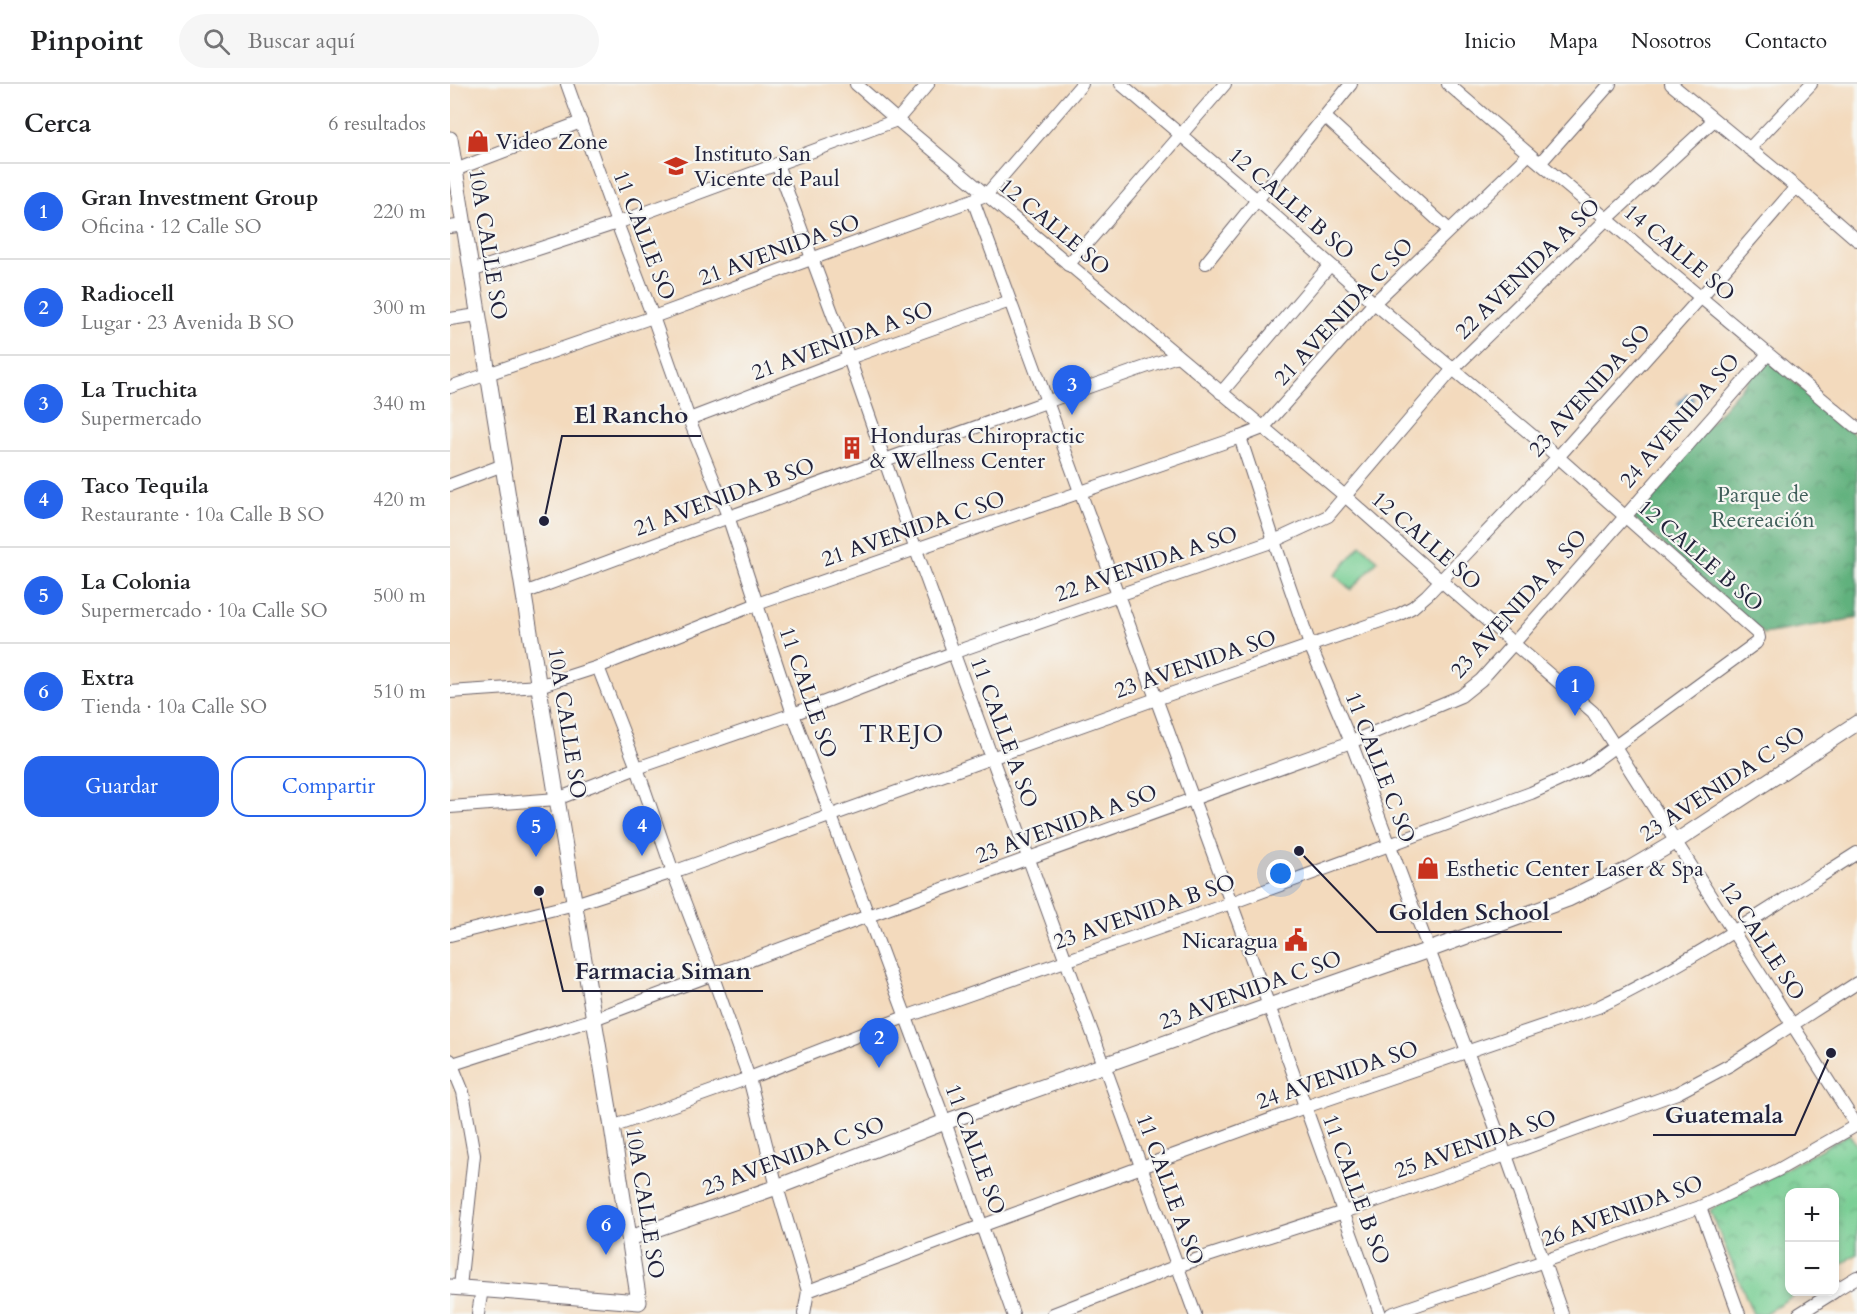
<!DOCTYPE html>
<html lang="es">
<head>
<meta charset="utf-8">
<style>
  body { margin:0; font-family:Cardo,serif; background:#f6f6f6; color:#202124 }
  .controls { position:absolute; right:18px; bottom:18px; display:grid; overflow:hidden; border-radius:12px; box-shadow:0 3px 9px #0003 }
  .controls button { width:54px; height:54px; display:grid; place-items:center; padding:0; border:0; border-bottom:2px solid #e0e0e0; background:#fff; color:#202124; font:30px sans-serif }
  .you { position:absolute; left:831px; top:790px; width:21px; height:21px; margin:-15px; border:4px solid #fff; border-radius:50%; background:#1a73e8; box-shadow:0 0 0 9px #1a73e833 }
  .badge { display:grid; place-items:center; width:39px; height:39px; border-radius:50%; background:#2563eb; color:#fff; font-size:20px; font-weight:700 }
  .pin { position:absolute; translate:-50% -50px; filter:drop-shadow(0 2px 3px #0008) }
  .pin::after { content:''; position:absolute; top:32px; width:21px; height:18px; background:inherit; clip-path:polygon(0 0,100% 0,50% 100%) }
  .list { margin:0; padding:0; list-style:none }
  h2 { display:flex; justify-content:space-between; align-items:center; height:78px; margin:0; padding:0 24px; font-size:26px }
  h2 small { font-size:20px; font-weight:400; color:#757577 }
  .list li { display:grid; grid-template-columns:39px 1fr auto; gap:18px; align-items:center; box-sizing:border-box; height:96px; padding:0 24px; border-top:2px solid #e0e0e0 }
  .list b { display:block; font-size:22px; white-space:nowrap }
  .list p { margin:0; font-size:20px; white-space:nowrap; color:#757577 }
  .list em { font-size:20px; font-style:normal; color:#757577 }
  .actions { display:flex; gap:12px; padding:18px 24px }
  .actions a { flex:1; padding:14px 0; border:2px solid #2563eb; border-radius:18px; text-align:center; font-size:21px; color:#2563eb }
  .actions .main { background:#2563eb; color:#fff }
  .icon { flex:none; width:33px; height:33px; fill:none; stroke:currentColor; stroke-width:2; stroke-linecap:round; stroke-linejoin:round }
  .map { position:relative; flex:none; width:1407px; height:1230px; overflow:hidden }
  header { display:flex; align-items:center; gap:36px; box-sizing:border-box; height:84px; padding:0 30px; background:#fff; border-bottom:2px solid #e0e0e0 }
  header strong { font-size:28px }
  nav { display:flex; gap:33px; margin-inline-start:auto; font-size:21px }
  .search { width:420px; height:54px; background:#f6f6f6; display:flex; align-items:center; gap:15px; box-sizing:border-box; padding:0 21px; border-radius:33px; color:#757577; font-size:22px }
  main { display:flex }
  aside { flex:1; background:#fff }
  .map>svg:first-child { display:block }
  .grass { fill:#77ce93; stroke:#4c7867; stroke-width:1.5 }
  .forest { fill:url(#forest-crowns); stroke:#426a5c; stroke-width:1.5 }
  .park { fill:url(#park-crowns); stroke:#4c7867; stroke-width:1.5 }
  .water { fill:url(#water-rules); stroke:#3e6788; stroke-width:1.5 }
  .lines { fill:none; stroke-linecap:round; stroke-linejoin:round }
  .minor-casing { stroke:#6b6268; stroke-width:14 }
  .tertiary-casing { stroke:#6b6268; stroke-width:17 }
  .minor { stroke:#fff; stroke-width:12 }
  .tertiary { stroke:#fff; stroke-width:15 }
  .labels { text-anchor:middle; stroke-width:4.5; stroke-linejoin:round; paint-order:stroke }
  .poi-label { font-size:22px; fill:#22223b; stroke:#f6f6f2; text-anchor:start }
  .street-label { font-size:22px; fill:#22223b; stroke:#f6f6f2 }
  .park-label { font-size:22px; fill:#405e5a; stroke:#f6f6f2 }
  .neighbourhood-label { font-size:24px; letter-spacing:1.5px; fill:#22223b; stroke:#f6f6f2 }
  .leader { fill:none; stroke:#22223b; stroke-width:2 }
  .callout-dot { fill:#22223b; stroke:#f6f6f2; stroke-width:2 }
  .callout-label { font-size:24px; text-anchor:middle; font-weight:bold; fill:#22223b; stroke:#f6f6f2; stroke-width:4.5; stroke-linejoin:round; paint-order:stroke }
</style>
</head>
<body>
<header>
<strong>Pinpoint</strong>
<div class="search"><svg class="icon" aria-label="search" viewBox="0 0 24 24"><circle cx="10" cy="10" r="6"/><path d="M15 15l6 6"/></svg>Buscar aquí</div>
<nav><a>Inicio</a><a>Mapa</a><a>Nosotros</a><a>Contacto</a></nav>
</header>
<main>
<aside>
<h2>Cerca<small>6 resultados</small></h2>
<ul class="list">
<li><span class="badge">1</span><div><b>Gran Investment Group</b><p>Oficina · 12 Calle SO</p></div><em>220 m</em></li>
<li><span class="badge">2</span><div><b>Radiocell</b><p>Lugar · 23 Avenida B SO</p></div><em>300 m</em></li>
<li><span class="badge">3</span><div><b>La Truchita</b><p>Supermercado</p></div><em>340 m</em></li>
<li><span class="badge">4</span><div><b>Taco Tequila</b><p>Restaurante · 10a Calle B SO</p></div><em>420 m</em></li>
<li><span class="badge">5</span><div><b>La Colonia</b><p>Supermercado · 10a Calle SO</p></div><em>500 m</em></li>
<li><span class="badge">6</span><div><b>Extra</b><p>Tienda · 10a Calle SO</p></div><em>510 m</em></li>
</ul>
<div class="actions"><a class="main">Guardar</a><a>Compartir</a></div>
</aside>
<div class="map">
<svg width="1407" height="1230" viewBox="0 0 1407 1230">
  <defs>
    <pattern id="forest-crowns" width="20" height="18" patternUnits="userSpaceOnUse" patternTransform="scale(1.5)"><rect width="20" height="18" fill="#61b17d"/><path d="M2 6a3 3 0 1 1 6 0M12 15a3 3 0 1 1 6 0" fill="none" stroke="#509068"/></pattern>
    <pattern id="park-crowns" width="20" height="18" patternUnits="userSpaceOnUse" patternTransform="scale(1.5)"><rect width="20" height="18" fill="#77ce93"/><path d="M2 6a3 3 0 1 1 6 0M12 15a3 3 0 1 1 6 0" fill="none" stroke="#61a779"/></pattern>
    <pattern id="water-rules" width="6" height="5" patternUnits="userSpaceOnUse" patternTransform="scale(1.5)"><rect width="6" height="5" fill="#5aacd5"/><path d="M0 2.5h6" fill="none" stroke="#4a8cae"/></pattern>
  </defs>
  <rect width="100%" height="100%" fill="#f6f6f2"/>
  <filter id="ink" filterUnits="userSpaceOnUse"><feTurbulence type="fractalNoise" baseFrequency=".0167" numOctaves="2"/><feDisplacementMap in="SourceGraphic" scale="12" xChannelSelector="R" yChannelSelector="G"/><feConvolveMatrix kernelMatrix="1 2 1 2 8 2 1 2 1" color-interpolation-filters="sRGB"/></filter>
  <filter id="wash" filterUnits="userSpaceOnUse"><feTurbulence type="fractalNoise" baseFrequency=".008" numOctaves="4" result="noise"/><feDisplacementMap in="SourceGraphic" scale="24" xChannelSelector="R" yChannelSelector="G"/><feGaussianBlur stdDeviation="1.35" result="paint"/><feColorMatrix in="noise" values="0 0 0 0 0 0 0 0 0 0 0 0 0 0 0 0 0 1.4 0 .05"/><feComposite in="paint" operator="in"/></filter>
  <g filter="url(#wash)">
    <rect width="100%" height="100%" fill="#f3dabd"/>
    <path class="grass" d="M 911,461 L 928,476 L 901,506 L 885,491 Z"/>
    <path class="forest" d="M 1317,274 L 1407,353 L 1407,534 L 1314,550 L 1180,431 Z"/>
    <path class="park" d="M 1399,1050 L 1407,1062 L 1407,1170 L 1385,1185 L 1384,1108 L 1340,1108 L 1340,1208 L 1349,1208 L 1314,1230 L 1303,1230 L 1260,1126 Z"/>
    <path class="water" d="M 1237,309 L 1244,315 L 1234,326 L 1227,320 Z"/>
  </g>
  <g filter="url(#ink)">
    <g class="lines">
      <g class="minor-casing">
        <g id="minor">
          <path d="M 117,0 L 167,139 L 203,233 L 239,335 L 278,432 L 343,630 L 495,1038 L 563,1230"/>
          <path d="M 406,0 L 447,36 L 895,412 L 990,496 L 1143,628 L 1407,1042"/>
          <path d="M 998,0 L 1079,70 L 1407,344"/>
          <path d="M 1221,0 L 1346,103 L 1407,156"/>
          <path d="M 875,33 L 999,146"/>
          <path d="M 1299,65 L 1361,0"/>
          <path d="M 1090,79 L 1160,0"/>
          <path d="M 327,80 L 399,274 L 466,466 L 745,1230"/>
          <path d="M 5,86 L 131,38"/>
          <path d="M 523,116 L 819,922 L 930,1230"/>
          <path d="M 0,143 L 14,141"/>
          <path d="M 756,179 L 901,0"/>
          <path d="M 618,181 L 775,0"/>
          <path d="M 21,187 L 167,139 L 447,36 L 478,0"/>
          <path d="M 0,235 L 28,231"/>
          <path d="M 0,303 L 203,233 L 536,111 L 632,0"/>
          <path d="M 771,309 L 880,181"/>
          <path d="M 239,335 L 399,274 L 560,217"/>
          <path d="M 790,353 L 824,457 L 860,561 L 901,658 L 1056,1071 L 1112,1230"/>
          <path d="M 0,401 L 53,381"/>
          <path d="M 74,509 C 291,428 508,348 727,272"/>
          <path d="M 148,583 L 187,684 L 223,788 L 262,890 L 299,994 L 327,1103 L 358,1207 L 354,1230"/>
          <path d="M 0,608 L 89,602 L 148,583 L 307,520 L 790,353 L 813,344 L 924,219 L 1079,70"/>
          <path d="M 0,723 L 107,715 L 187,684 L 343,630 L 505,568 L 824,457 L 878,432 L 1003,285 L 1158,134 L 1264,36"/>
          <path d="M 0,851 L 125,820 L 223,788 L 706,615 L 948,531 L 963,523 L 977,511 L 1108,373 L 1251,213 L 1346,103"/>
          <path d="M 0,976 L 13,1008 L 24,1071 L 10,1203"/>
          <path d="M 3,980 L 144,935 L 418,832 L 901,658 L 1011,612 L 1031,596 L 1064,559 L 1318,270"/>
          <path d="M 162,1043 L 299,994 L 455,933 L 781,819 L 1081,709 L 1134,685 L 1306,559 L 1309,554 L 1308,550 L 1108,373 L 924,219 L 807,116 L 671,0"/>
          <path d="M 1250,1123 L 1289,1230"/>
          <path d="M 358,1207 L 531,1142 L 855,1023 L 1148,923 C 1239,879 1322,823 1407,769"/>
          <path d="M 1384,1207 L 1407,1193"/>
          <path d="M 28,1230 L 32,1205"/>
          <path d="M 603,1230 L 727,1182 L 894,1128 L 1056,1071 L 1227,1009 L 1280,981 L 1407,899"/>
          <path d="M 941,1230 L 1250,1123 L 1328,1086 L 1407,1041"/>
          <path d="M 1349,1230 L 1384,1208"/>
        </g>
      </g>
      <g class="tertiary-casing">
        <g id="tertiary">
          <path d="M 0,55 L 107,715 L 162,1043 L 189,1218 L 0,1203"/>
          <path d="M 180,1154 L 327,1103 L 495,1038 L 819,922 L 979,866 L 1118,815 L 1179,785 L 1225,758 L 1407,639"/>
        </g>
      </g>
      <use href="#minor" class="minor"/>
      <use href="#tertiary" class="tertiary"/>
    </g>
  </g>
  <defs>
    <g id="shop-bare" transform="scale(1.8)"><path d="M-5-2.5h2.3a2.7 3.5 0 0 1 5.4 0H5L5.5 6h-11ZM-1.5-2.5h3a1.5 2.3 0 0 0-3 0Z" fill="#c8321e" stroke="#f6f6f2" stroke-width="2.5" paint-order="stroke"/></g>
    <g id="school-bare" transform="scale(1.8)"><path d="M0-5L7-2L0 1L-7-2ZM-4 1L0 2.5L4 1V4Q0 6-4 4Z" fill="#c8321e" stroke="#f6f6f2" stroke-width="2.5" paint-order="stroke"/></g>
    <g id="building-bare" transform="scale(1.8)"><path d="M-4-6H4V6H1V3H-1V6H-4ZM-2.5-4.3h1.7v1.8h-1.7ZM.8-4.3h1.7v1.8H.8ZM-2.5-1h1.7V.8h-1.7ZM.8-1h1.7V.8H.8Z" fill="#c8321e" stroke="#f6f6f2" stroke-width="2.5" paint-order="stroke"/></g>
    <g id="civic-bare" transform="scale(1.8)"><path d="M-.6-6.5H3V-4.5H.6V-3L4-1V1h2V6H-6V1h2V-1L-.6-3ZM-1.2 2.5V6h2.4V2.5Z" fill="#c8321e" stroke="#f6f6f2" stroke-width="2.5" paint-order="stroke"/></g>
  </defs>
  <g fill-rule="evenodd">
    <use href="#shop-bare" x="28" y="57"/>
    <use href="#school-bare" x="226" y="82"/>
    <use href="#building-bare" x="402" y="364"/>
    <use href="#shop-bare" x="978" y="784"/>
    <use href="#civic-bare" x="846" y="856"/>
  </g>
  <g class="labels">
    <g class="poi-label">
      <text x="46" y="65">Video Zone</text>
      <text x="244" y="77">Instituto San<tspan x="244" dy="25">Vicente de Paul</tspan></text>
      <text x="420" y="359">Honduras Chiropractic<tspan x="420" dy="25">&amp; Wellness Center</tspan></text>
      <text x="996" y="792">Esthetic Center Laser &amp; Spa</text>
      <text x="828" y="864" text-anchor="end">Nicaragua</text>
    </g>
    <g class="street-label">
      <text transform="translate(842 119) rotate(41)" y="8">12 CALLE B SO</text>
      <text transform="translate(605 142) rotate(40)" y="8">12 CALLE SO</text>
      <text transform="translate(195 151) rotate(69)" y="8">11 CALLE SO</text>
      <text transform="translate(39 160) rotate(81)" y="8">10A CALLE SO</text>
      <text transform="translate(329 165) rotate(-20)" y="8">21 AVENIDA SO</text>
      <text transform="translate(1230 168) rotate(40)" y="8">14 CALLE SO</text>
      <text transform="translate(1077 184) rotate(-44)" y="8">22 AVENIDA A SO</text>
      <text transform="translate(893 227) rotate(-47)" y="8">21 AVENIDA C SO</text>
      <text transform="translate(392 256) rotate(-20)" y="8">21 AVENIDA A SO</text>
      <text transform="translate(1139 306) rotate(-48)" y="8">23 AVENIDA SO</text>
      <text transform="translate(1229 336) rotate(-49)" y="8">24 AVENIDA SO</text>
      <text transform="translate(274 412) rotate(-20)" y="8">21 AVENIDA B SO</text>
      <text transform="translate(463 444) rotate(-19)" y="8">21 AVENIDA C SO</text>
      <text transform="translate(977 456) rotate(41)" y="8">12 CALLE SO</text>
      <text transform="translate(1251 471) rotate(41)" y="8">12 CALLE B SO</text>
      <text transform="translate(696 479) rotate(-19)" y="8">22 AVENIDA A SO</text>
      <text transform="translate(1068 519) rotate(-48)" y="8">23 AVENIDA A SO</text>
      <text transform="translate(745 579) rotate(-19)" y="8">23 AVENIDA SO</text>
      <text transform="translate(359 608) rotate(71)" y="8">11 CALLE SO</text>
      <text transform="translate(118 639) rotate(81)" y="8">10A CALLE SO</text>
      <text transform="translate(555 648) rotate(70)" y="8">11 CALLE A SO</text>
      <text transform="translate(931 683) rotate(69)" y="8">11 CALLE C SO</text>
      <text transform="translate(1272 699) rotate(-33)" y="8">23 AVENIDA C SO</text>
      <text transform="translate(616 739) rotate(-20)" y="8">23 AVENIDA A SO</text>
      <text transform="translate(694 827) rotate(-19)" y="8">23 AVENIDA B SO</text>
      <text transform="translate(1313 856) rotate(57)" y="8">12 CALLE SO</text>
      <text transform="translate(800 905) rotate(-20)" y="8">23 AVENIDA C SO</text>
      <text transform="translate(887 990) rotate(-19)" y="8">24 AVENIDA SO</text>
      <text transform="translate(1025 1059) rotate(-19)" y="8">25 AVENIDA SO</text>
      <text transform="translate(526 1065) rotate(70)" y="8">11 CALLE SO</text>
      <text transform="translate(343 1071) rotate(-20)" y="8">23 AVENIDA C SO</text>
      <text transform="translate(721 1105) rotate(70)" y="8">11 CALLE A SO</text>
      <text transform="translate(907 1105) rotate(70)" y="8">11 CALLE B SO</text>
      <text transform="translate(196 1119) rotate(81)" y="8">10A CALLE SO</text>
      <text transform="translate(1172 1126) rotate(-20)" y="8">26 AVENIDA SO</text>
    </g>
    <g class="park-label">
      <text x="1313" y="418">Parque de<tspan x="1313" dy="25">Recreación</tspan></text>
    </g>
    <g class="neighbourhood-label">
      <text x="452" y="658">TREJO</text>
    </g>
  </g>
  <path class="leader" d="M94 437L112 352H251M849 767L927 848H1112M89 807L113 907H313M1381 969L1345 1051H1203"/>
  <g class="callout-dot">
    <circle cx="94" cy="437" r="6"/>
    <circle cx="849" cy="767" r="6"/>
    <circle cx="89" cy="807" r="6"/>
    <circle cx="1381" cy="969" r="6"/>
  </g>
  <g class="callout-label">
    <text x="181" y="339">El Rancho</text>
    <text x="1019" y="836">Golden School</text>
    <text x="213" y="895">Farmacia Siman</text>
    <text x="1274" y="1039">Guatemala</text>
  </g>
</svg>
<div class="controls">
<button>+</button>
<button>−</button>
</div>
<div class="you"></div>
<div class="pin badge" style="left:1125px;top:632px">1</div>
<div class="pin badge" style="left:429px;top:984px">2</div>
<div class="pin badge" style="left:622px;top:331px">3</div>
<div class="pin badge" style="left:192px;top:772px">4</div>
<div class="pin badge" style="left:86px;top:773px">5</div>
<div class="pin badge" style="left:156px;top:1171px">6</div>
</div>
</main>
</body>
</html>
